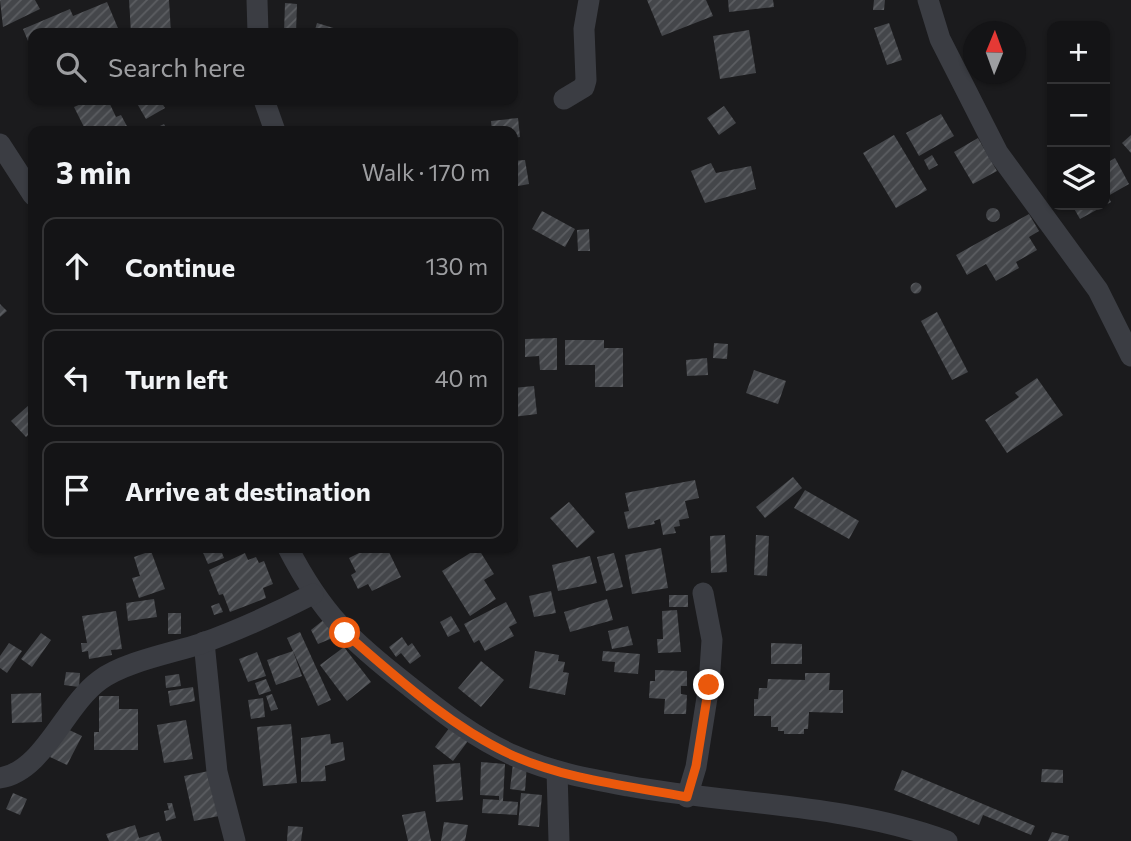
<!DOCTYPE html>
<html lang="en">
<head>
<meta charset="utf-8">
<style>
  body { margin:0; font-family:Commissioner,sans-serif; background:#1d1d1f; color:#f1f3f6 }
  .controls { position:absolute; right:21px; top:21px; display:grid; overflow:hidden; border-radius:14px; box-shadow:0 2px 5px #0004 }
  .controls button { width:63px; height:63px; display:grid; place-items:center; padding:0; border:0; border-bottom:2px solid #333335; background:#141416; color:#f1f3f6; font:35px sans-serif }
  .compass { position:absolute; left:963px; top:21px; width:63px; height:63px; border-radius:50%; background:#141416; box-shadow:0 2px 5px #0004; rotate:1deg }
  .stop { position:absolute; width:21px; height:21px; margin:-16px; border:5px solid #ea580c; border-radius:50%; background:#fff }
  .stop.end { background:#ea580c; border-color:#fff; box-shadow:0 2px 7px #0008 }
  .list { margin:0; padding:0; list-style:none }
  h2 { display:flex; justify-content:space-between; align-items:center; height:91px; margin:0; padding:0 28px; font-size:30px }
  h2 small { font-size:23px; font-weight:400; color:#9d9ea1 }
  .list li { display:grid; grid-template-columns:46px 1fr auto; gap:21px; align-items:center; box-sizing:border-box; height:98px; margin:0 14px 14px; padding:0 14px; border:2px solid #333335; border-radius:14px }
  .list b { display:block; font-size:26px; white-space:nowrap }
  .list em { font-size:23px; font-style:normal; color:#9d9ea1 }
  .icon { flex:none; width:38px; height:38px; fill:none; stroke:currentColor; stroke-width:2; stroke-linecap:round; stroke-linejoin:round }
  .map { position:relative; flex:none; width:1131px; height:841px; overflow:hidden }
  .search { position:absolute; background:#141416; box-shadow:0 2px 5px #0004; left:28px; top:28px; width:490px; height:77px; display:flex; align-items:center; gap:18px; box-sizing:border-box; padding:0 24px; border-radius:14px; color:#9d9ea1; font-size:26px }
  .panel { position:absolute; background:#141416; box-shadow:0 2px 5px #0004; left:28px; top:126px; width:490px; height:427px; border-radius:14px }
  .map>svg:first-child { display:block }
  .building { fill:url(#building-hatch) }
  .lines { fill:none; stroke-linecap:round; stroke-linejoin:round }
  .minor { stroke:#3b3d43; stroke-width:21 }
  .route { stroke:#ea580c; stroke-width:9 }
</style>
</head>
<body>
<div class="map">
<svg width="1131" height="841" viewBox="0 0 1131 841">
  <defs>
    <pattern id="building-hatch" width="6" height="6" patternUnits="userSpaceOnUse" patternTransform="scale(1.75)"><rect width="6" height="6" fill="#44464a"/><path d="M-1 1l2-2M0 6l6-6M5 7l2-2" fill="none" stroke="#5c5e62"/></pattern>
  </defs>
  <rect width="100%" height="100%" fill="#1b1b1d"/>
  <g class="building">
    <path d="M 0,0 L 35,0 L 40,9 L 3,27 Z"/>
    <path d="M 129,0 L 169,0 L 171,33 L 131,33 Z"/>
    <path d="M 647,0 L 706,0 L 713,16 L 662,36 Z"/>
    <path d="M 728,0 L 773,0 L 774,7 L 729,12 Z"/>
    <path d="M 874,0 L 885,0 L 884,10 L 873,10 Z"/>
    <path d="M 107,2 L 120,33 L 33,33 L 33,53 L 23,29 L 70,9 L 73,16 Z"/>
    <path d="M 285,3 L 297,4 L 296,33 L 284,33 Z"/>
    <path d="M 317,23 L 350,33 L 314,33 Z"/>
    <path d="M 889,23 L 902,60 L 887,65 L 874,28 Z"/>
    <rect x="380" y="28" width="19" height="5"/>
    <path d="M 749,30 L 756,73 L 720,79 L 713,36 Z"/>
    <path d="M 90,100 L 108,100 L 116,117 L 121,115 L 129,130 L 86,131 L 74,107 Z"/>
    <path d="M 135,100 L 160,100 L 165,108 L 146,119 Z"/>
    <path d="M 724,106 L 736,123 L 719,135 L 707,118 Z"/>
    <path d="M 941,114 L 954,136 L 919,156 L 906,133 Z"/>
    <path d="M 518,118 L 520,137 L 513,138 L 513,131 L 492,131 L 491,121 Z"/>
    <path d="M 164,124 L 168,131 L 150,131 Z"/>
    <path d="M 894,135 L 927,190 L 896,208 L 863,153 Z"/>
    <path d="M 1131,135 L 1131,153 L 1122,143 Z"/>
    <path d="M 978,138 L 997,171 L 973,184 L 954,152 Z"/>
    <path d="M 932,155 L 938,165 L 929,170 L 924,160 Z"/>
    <path d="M 1115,158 L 1129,184 L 1108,196 L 1111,202 L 1080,219 L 1072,205 L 1105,205 L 1105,164 Z"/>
    <path d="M 525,160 L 529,184 L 513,187 L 513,161 Z"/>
    <path d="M 711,163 L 716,173 L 751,166 L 756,189 L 705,203 L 691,171 Z"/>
    <circle cx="993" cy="215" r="7"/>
    <path d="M 542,211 L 575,229 L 565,247 L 532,229 Z"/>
    <path d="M 1029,214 L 1039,231 L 1029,237 L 1037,250 L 1016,262 L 1019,268 L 996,281 L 986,264 L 967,275 L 956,255 Z"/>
    <path d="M 589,229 L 590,251 L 578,251 L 577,230 Z"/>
    <circle cx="916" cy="288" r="5.5"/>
    <path d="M 0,304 L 7,311 L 0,317 Z"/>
    <path d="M 937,312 L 968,372 L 952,380 L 921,321 Z"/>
    <path d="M 557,338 L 557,370 L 540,370 L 539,356 L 525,357 L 525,339 Z"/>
    <path d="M 565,340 L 604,340 L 604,348 L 623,348 L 623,387 L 595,387 L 595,365 L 565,365 Z"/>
    <path d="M 714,343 L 728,344 L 727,359 L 713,358 Z"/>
    <path d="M 707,358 L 708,375 L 687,376 L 686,360 Z"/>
    <path d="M 754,370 L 786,381 L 778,404 L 746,393 Z"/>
    <path d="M 1037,378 L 1063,415 L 1007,453 L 985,420 L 1019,397 L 1015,393 Z"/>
    <path d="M 534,386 L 537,414 L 513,417 L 513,388 Z"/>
    <path d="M 29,405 L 33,410 L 33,424 L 29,426 L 33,430 L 26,437 L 11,421 Z"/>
    <path d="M 793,477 L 802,488 L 765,518 L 756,507 Z"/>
    <path d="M 695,480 L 699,498 L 685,501 L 689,518 L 679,520 L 680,526 L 674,527 L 676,533 L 663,535 L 660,519 L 654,521 L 655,524 L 628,529 L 624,512 L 629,511 L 625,493 Z"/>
    <path d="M 805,490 L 859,521 L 849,539 L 794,508 Z"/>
    <path d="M 569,502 L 595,532 L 577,548 L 550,518 Z"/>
    <path d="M 725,535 L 727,572 L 711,573 L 710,536 Z"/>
    <path d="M 756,535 L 769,536 L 767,576 L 754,575 Z"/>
    <path d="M 201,548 L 220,548 L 224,558 L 208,564 Z"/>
    <path d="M 358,548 L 387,548 L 401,577 L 372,591 L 368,584 L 358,589 L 351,575 L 356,572 L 349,558 L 361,552 Z"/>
    <path d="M 478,548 L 494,574 L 484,580 L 496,599 L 470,616 L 442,571 Z"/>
    <path d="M 661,548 L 668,588 L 632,594 L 625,555 Z"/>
    <path d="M 151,551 L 165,589 L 139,598 L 132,578 L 140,576 L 134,557 Z"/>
    <path d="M 245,553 L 248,560 L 256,557 L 259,563 L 264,561 L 273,584 L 263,588 L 266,598 L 230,612 L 223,594 L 219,595 L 209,570 Z"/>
    <path d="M 614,553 L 623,587 L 606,591 L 597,557 Z"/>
    <path d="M 590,556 L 597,583 L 558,591 L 552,565 Z"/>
    <path d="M 551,591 L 556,613 L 534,617 L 529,596 Z"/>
    <rect x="669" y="595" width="19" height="12"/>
    <path d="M 154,599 L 157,617 L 128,621 L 126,603 Z"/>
    <path d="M 607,599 L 613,620 L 570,632 L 564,612 Z"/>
    <path d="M 506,602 L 517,623 L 509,627 L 514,636 L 485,651 L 479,640 L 474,643 L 464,624 Z"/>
    <path d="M 219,603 L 223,612 L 214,615 L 211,606 Z"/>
    <path d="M 677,610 L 681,652 L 658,653 L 657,639 L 663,639 L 662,611 Z"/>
    <path d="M 116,611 L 122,649 L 111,650 L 112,655 L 89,659 L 88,651 L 82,652 L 81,643 L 87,643 L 82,616 Z"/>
    <rect x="168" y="613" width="13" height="21"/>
    <path d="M 451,616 L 460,631 L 448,637 L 440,622 Z"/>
    <path d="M 326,618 L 335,637 L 318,644 L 311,630 Z"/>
    <path d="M 628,626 L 633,645 L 612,649 L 608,631 Z"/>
    <path d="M 300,632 L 331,700 L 318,706 L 287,638 Z"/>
    <path d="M 41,633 L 51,640 L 32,667 L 21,659 Z"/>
    <path d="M 402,637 L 408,646 L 412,643 L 421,656 L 410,664 L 401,653 L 396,657 L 389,647 Z"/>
    <path d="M 9,643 L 22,651 L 7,673 L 0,668 L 0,656 Z"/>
    <path d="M 771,643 L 802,644 L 802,664 L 771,664 Z"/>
    <path d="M 344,647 L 371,682 L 347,701 L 320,665 Z"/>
    <path d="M 293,651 L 302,676 L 276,685 L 267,660 Z"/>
    <path d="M 535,651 L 559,655 L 558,661 L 565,662 L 563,672 L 569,673 L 565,695 L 529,688 Z"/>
    <path d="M 603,651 L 640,654 L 638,674 L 614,672 L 615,662 L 602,661 Z"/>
    <path d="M 257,652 L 266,676 L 248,682 L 239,659 Z"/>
    <path d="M 481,661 L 504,680 L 481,707 L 458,688 Z"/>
    <path d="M 655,670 L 687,671 L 687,686 L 681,686 L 681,694 L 687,695 L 686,714 L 664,714 L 665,699 L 649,698 L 650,681 L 655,681 Z"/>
    <path d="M 66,672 L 80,673 L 79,687 L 64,685 Z"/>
    <path d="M 805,673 L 830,673 L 829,690 L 843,690 L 843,713 L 809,712 L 808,729 L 804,729 L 804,734 L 784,734 L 784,731 L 778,731 L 778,727 L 771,727 L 771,716 L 754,716 L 754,699 L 758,699 L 759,688 L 767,688 L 768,679 L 805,680 Z"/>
    <path d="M 179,674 L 181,686 L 166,688 L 165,676 Z"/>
    <path d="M 266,679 L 271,691 L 259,695 L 255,683 Z"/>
    <path d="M 193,687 L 195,701 L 170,706 L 168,691 Z"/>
    <path d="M 41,693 L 42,722 L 12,723 L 11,694 Z"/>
    <path d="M 272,694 L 278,709 L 271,711 L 266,696 Z"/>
    <path d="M 99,696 L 119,696 L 119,709 L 138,709 L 138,750 L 94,750 L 94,732 L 99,732 Z"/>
    <path d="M 263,698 L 265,717 L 251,719 L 248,700 Z"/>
    <path d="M 186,720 L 193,759 L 164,763 L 157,725 Z"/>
    <path d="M 291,724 L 297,783 L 263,786 L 257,727 Z"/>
    <path d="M 450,727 L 468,741 L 453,761 L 435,747 Z"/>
    <path d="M 65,728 L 82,736 L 67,765 L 50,757 Z"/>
    <path d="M 330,734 L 331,744 L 343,742 L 345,760 L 325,766 L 326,781 L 301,782 L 301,738 Z"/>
    <path d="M 481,762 L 505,764 L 503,801 L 518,802 L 517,815 L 482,813 L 483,799 L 499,800 L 499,796 L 480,795 Z"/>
    <path d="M 460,763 L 463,800 L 436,802 L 433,765 Z"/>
    <path d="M 513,763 L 527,764 L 525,791 L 510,789 Z"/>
    <path d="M 1042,769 L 1063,770 L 1063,783 L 1041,782 Z"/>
    <path d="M 902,770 L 1035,826 L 1031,835 L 983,815 L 979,825 L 894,790 Z"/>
    <path d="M 209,771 L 219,816 L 194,821 L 184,776 Z"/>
    <path d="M 13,793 L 27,799 L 20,815 L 6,809 Z"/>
    <path d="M 521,793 L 542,795 L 539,827 L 518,825 Z"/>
    <path d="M 167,803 L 172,803 L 176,818 L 166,821 L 164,811 L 169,810 Z"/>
    <path d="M 425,811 L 431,841 L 408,841 L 402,815 Z"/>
    <path d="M 444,822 L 468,825 L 465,841 L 441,841 Z"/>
    <path d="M 135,825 L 139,838 L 159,832 L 162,841 L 109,841 L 106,834 Z"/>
    <path d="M 288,826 L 303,827 L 301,841 L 287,841 Z"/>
    <path d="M 1052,832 L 1069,836 L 1068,841 L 1048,841 Z"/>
  </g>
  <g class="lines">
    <g class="minor">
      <path d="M 257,0 L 258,33"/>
      <path d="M 928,0 L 940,39 L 998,153 L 1098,290 L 1131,356"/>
      <path d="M 564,99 L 584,87 L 586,80 L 584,29 L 589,0"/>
      <path d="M 264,100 L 275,131"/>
      <path d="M 0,144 L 33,195"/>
      <path d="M 288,548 C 322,614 351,641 409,686 C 442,712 476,739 515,756 C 551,772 590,779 628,786 C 734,805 844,803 947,841"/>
      <path d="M 204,642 L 217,772 L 235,841"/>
      <path d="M 557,771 L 559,841"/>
      <path d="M 0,778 C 44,771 64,706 100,680 C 124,662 172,653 200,644 C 239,630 276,613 313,594"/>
      <path d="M 687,797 L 696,767 L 709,685 L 712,640 L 703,593"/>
    </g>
  </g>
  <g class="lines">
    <path class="route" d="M 345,633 C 397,678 452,728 514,756 C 568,780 630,786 687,797 L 696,766 L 709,685"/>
  </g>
</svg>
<div class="controls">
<button>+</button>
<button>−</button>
<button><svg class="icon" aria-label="layers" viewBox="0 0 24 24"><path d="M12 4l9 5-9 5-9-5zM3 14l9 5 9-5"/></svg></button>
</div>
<svg class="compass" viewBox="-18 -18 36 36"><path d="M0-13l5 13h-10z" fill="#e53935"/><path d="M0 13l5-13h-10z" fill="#9d9ea1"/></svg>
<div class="stop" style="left:345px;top:633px"></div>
<div class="stop end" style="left:709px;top:685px"></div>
<div class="search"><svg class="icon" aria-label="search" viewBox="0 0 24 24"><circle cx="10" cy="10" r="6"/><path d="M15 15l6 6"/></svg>Search here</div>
<section class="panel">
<h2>3 min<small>Walk · 170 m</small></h2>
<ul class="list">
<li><svg class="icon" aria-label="ahead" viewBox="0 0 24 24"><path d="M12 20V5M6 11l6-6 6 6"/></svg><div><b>Continue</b></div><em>130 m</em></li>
<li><svg class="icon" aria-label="left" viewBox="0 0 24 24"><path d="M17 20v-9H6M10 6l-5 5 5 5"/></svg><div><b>Turn left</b></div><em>40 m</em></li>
<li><svg class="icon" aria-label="arrive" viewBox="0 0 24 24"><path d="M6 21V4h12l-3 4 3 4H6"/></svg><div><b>Arrive at destination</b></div></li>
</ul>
</section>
</div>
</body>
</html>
